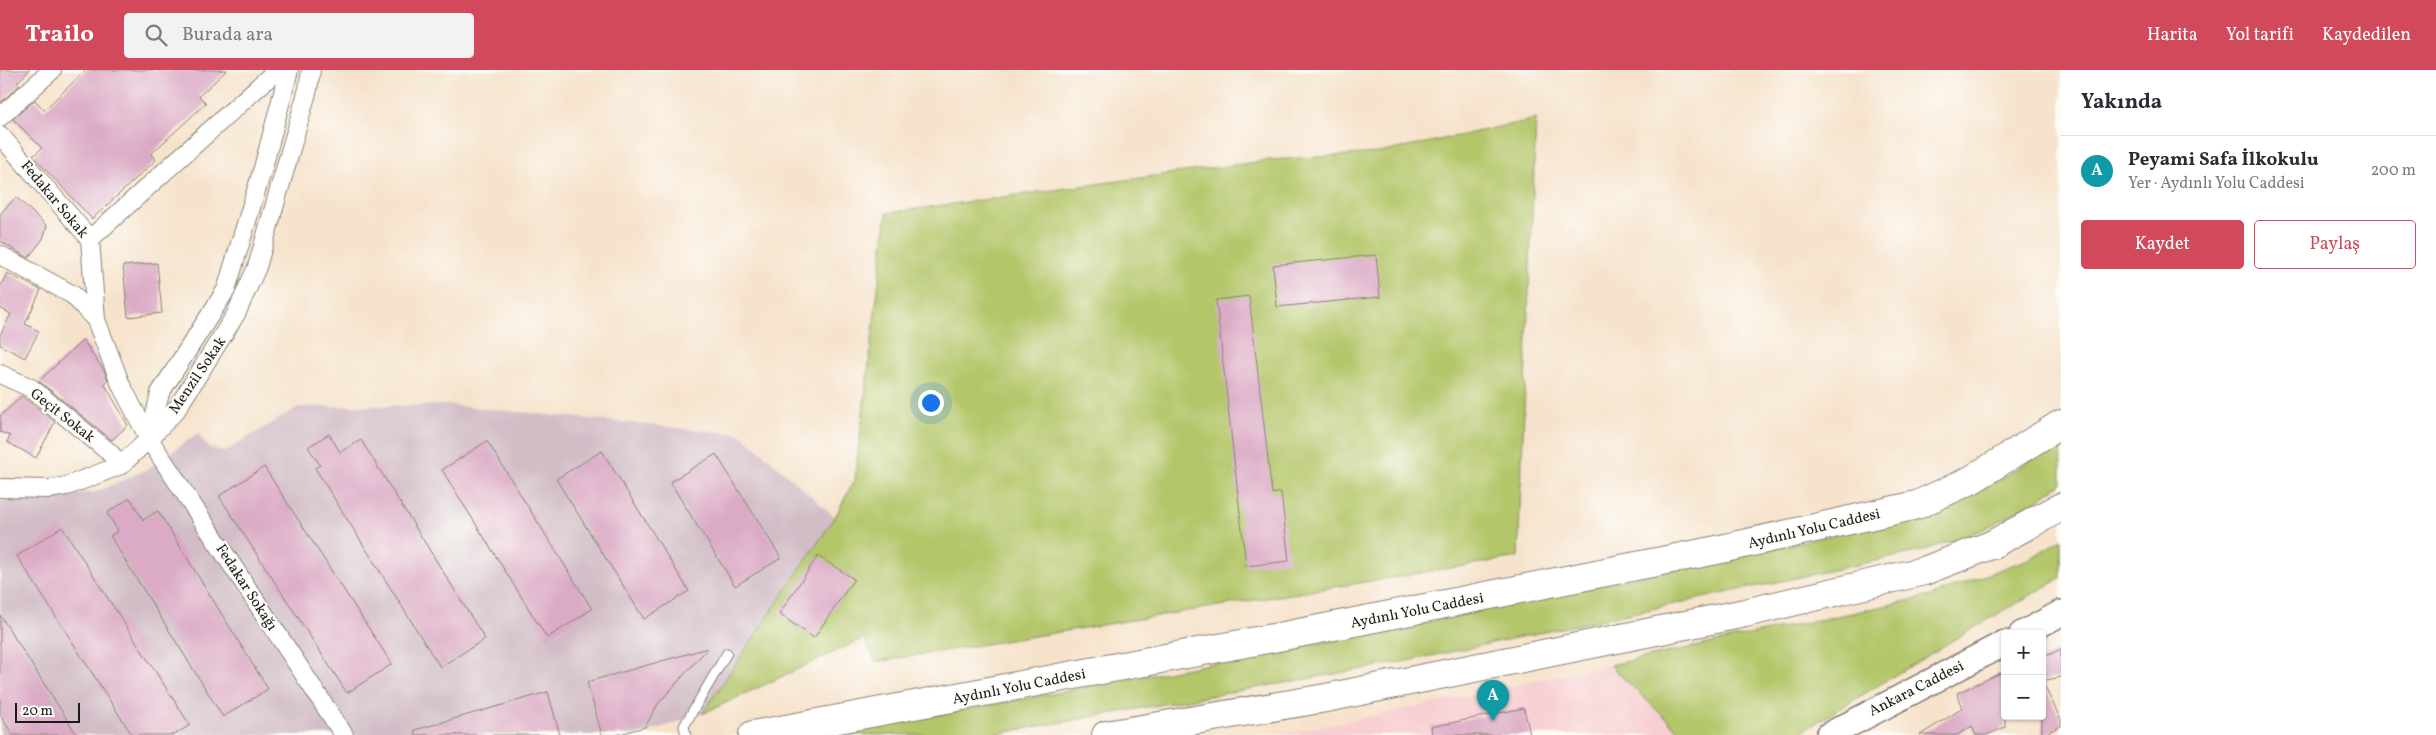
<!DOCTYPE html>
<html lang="tr">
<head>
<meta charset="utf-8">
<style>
  body { margin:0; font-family:Vollkorn,serif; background:#f2f2f3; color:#2b2b33 }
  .controls { position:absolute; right:15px; bottom:15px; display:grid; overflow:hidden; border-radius:5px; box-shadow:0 1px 4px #0004 }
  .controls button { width:45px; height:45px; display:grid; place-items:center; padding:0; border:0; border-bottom:1px solid #e1e1e2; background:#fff; color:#2b2b33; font:25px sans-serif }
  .scale { position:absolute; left:15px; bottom:12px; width:65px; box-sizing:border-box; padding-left:5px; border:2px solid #1c1c1c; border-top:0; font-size:14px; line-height:18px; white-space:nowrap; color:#1c1c1c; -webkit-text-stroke:4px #fdfcf7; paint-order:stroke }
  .you { position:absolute; left:930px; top:332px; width:18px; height:18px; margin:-12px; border:4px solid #fff; border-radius:50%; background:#1a73e8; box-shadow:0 0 0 8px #1a73e833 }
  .badge { display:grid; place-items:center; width:32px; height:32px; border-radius:50%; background:#d1495b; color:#fff; font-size:16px; font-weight:700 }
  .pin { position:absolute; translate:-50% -41px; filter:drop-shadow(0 1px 2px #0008) }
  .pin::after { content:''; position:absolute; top:26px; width:18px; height:15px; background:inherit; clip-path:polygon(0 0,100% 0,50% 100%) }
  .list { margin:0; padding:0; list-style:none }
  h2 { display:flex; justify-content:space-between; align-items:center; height:65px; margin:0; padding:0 20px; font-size:21px }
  h2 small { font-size:16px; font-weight:400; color:#7c7c81 }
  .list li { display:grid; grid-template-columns:32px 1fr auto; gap:15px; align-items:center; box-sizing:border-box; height:70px; padding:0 20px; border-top:1px solid #e1e1e2 }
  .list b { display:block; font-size:19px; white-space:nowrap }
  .list p { margin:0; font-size:16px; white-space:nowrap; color:#7c7c81 }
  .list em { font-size:16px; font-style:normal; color:#7c7c81 }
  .actions { display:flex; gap:10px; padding:15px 20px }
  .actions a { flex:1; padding:11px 0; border:1px solid #d1495b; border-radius:5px; text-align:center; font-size:18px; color:#d1495b }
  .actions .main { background:#d1495b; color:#fff }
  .icon { flex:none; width:28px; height:28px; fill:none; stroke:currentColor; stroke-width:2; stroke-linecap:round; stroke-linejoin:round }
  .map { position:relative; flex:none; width:2061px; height:665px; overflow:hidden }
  header { display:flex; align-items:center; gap:30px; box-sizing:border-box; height:70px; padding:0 25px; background:#d1495b; color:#fff }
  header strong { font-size:24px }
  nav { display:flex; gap:28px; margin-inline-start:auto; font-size:18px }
  .search { width:350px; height:45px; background:#f2f2f3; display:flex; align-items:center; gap:12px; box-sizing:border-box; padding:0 18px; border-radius:5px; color:#7c7c81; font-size:19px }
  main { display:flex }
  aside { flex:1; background:#fff }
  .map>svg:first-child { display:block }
  .built { fill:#f7cfd3 }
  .industrial { fill:#d2bdc7 }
  .green { fill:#b3c669; stroke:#687142 }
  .building { fill:#dbabc6 }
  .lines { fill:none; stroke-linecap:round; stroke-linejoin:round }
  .lane-casing { stroke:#898074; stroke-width:11 }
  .street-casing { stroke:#898074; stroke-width:20 }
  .secondary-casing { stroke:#898074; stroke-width:28 }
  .primary-casing { stroke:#898074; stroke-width:30 }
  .lane { stroke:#fff; stroke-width:9 }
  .street { stroke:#fff; stroke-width:18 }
  .secondary { stroke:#fff; stroke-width:25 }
  .primary { stroke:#fff; stroke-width:28 }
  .labels { text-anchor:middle; stroke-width:4.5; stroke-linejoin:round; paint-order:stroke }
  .street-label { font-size:15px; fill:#1c1c1c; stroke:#fdfcf7 }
</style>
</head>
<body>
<header>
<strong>Trailo</strong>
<div class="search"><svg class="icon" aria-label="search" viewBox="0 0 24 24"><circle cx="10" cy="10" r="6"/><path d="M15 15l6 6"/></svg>Burada ara</div>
<nav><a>Harita</a><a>Yol tarifi</a><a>Kaydedilen</a></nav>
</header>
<main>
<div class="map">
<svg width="2061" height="665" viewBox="0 0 2061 665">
  <rect width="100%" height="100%" fill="#fdfcf7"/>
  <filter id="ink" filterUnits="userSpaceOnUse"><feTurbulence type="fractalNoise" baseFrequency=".02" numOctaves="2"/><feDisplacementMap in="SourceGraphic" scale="10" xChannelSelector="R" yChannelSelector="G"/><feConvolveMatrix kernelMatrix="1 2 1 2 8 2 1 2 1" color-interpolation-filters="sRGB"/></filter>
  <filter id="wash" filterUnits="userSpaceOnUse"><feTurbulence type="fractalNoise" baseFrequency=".0096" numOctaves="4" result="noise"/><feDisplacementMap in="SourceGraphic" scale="20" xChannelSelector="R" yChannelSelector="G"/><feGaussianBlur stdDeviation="1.12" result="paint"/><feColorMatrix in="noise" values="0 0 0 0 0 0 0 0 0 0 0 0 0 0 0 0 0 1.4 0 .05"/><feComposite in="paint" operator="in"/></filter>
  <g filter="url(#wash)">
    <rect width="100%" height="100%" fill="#f6e3cc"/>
    <path class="built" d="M 1610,595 L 1683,665 L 1273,665 L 1355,650 Z"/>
    <path class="industrial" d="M 448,335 L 741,364 L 835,447 L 702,644 L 638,665 L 0,665 L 0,431 L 96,422 L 148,399 L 198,363 L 208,377 L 224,382 L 298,337 Z"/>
    <g class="green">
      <path d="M 1536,49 L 1518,487 L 876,592 L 864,568 L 702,644 L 835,447 L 855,409 L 887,143 L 1270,90 L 1379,83 Z"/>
      <path d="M 2061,372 L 2061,414 L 2038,430 L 1984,459 L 1922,481 L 1408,591 L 989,665 L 833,665 L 1400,558 L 1912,448 L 1960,433 Z"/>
      <path d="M 2061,469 L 2061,508 L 1970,560 L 1796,665 L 1683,665 L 1610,595 L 1930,526 L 2031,488 Z"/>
    </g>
    <g id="blocks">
      <g class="building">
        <path d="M 0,0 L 30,0 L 17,12 L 20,15 L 0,33 Z"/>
        <path d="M 86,0 L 227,0 L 199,26 L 206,33 L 151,84 L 156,90 L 92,149 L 33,86 L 42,78 L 13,49 L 35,30 L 44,40 Z"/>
        <path d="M 16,127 L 47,156 L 43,169 L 28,188 L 0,171 L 0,144 Z"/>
        <path d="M 1376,185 L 1380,227 L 1277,237 L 1273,195 Z"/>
        <path d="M 157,193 L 162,243 L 128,247 L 123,196 Z"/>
        <path d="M 7,203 L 41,220 L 25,254 L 39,261 L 25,288 L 0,275 L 0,265 L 11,244 L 0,238 L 0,217 Z"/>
        <path d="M 1249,226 L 1272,424 L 1281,422 L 1289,491 L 1246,496 L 1216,230 Z"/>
        <path d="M 83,270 L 105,302 L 108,310 L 104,313 L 128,355 L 112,370 L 39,311 Z"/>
        <path d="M 22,326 L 55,352 L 36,388 L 7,372 L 10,366 L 0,362 L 0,346 Z"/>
        <path d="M 329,364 L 340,382 L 361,370 L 485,569 L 440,597 L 315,398 L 320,395 L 308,377 Z"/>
        <path d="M 487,371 L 592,539 L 547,568 L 442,400 Z"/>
        <path d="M 602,381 L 689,521 L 644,549 L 556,409 Z"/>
        <path d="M 716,384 L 781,488 L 735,516 L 670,412 Z"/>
        <path d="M 264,397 L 392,594 L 347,623 L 219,426 Z"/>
        <path d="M 130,428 L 143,450 L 158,441 L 268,619 L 223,647 L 110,466 L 118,461 L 107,443 Z"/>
        <path d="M 62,457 L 190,655 L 174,665 L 132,665 L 17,486 Z"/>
        <path d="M 818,486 L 854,509 L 814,568 L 779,544 Z"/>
        <path d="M 0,545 L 77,665 L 13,665 L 0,645 Z"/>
        <path d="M 708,578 L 658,634 L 645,657 L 616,665 L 602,665 L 587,612 Z"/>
        <path d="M 2061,579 L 2061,607 L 2042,611 L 2061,650 L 2061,656 L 2042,665 L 2042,588 Z"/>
        <path d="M 2005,601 L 2005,657 L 1987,665 L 1976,665 L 1972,656 L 1957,665 L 1920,665 L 1963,638 L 1957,623 Z"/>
        <path d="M 548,622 L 560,665 L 415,665 L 415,660 Z"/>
        <path d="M 1524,638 L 1530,665 L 1432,665 L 1431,657 Z"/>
      </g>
    </g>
  </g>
  <g filter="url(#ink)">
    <use href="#blocks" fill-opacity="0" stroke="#898074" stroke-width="1"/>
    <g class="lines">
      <g class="lane-casing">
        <path id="lane" d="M 686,665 L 684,656 L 727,583"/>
      </g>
      <g class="street-casing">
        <g id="street">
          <path d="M 0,47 L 52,0"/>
          <path d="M 0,65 L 90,169 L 96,250 L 121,315 L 149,369 L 344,665"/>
          <path d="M 90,169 L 277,0"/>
          <path d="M 0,185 L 73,225 L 96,250"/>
          <path d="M 0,304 L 31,318 L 109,382 L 121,395"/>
          <path d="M 150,367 L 160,323 L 226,220 L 263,98 L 289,0"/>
          <path d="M 0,418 L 50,419 L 67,416 L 121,395 L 149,369 L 176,340 L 236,244 L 257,197 L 308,19 L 311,0"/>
        </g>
      </g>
      <g class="secondary-casing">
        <g id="secondary">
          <path d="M 2022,564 L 2061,543"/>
          <path d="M 1829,665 L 2005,573"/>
        </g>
      </g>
      <g class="primary-casing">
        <g id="primary">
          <path d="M 753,665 L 1289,565 L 1717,480 L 1917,435 L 1971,410 L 2061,354"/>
          <path d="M 1106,665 L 1326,628 L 1745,543 L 1924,501 L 1991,475 L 2061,437"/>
        </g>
      </g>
      <use href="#lane" class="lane"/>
      <use href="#street" class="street"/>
      <use href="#secondary" class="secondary"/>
      <use href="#primary" class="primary"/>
    </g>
  </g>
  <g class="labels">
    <g class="street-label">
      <text transform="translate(55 129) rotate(50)" y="5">Fedakar Sokak</text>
      <text transform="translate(197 305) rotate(-56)" y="5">Menzil Sokak</text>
      <text transform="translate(63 345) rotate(38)" y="5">Geçit Sokak</text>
      <text transform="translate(1814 458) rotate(-13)" y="5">Aydınlı Yolu Caddesi</text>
      <text transform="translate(247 517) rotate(57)" y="5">Fedakar Sokağı</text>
      <text transform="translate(1417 540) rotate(-11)" y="5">Aydınlı Yolu Caddesi</text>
      <text transform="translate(1019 616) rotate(-11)" y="5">Aydınlı Yolu Caddesi</text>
      <text transform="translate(1916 618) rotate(-27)" y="5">Ankara Caddesi</text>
    </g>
  </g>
</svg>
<div class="controls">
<button>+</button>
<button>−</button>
</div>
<div class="scale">20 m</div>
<div class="you"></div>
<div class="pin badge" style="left:1493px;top:651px;background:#0f9aa8">A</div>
</div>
<aside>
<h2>Yakında<small></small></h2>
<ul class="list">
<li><span class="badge" style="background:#0f9aa8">A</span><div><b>Peyami Safa İlkokulu</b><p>Yer · Aydınlı Yolu Caddesi</p></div><em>200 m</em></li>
</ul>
<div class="actions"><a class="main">Kaydet</a><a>Paylaş</a></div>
</aside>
</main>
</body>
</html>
